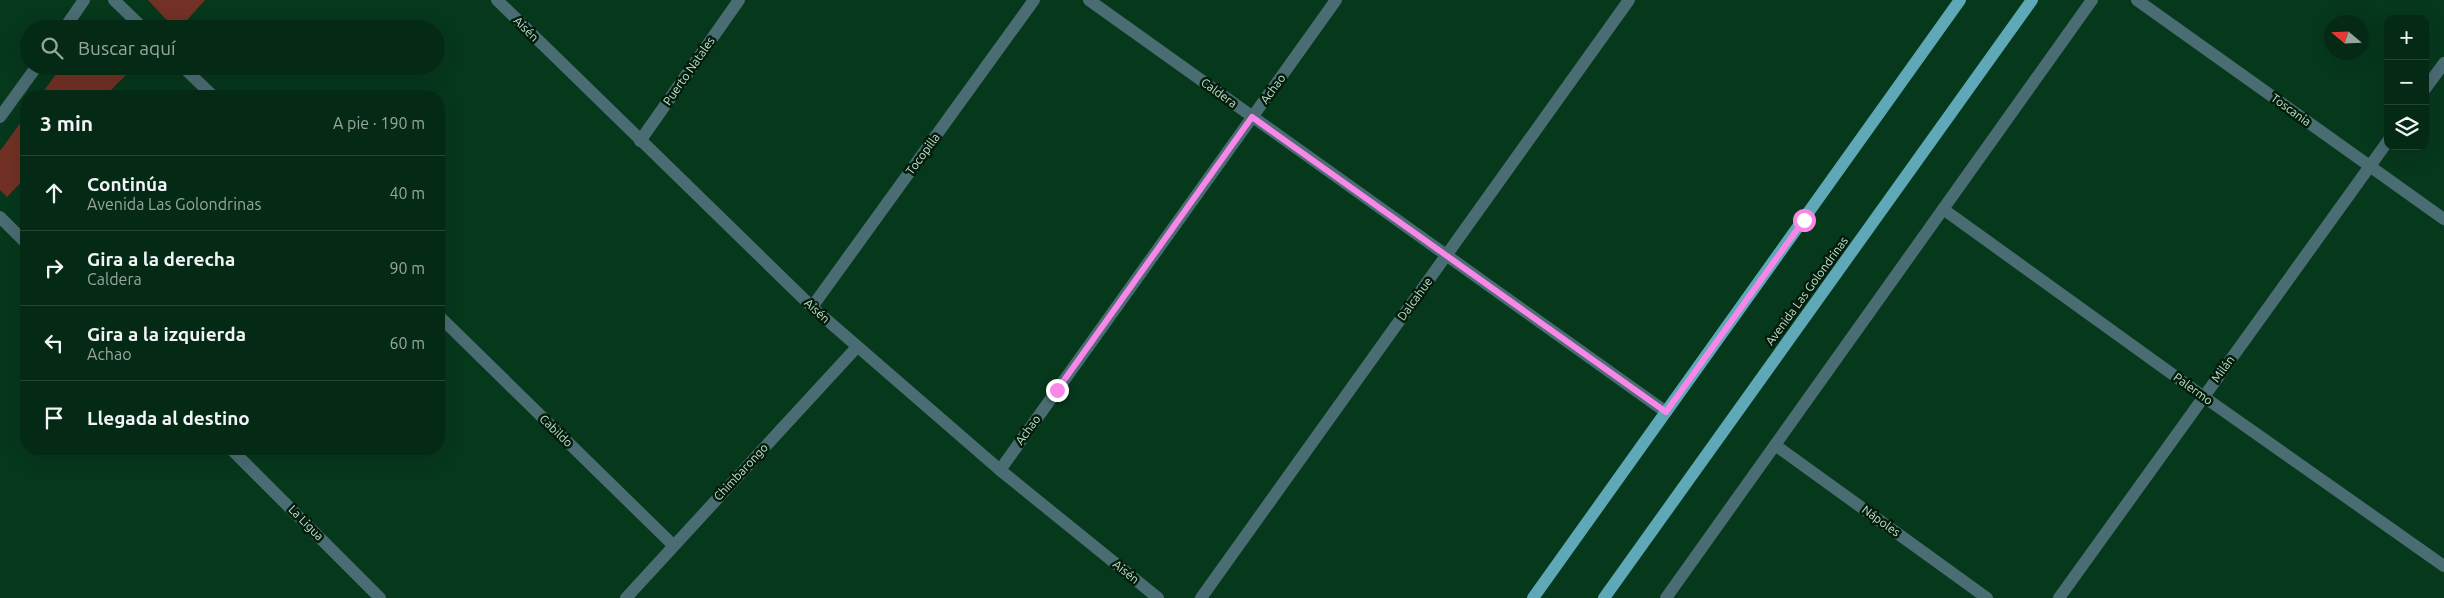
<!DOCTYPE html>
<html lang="es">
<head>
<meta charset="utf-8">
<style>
  body { margin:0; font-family:Ubuntu,sans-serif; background:#123622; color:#f1f3f6 }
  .controls { position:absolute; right:15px; top:15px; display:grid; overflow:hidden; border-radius:10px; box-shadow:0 5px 20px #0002 }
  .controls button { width:45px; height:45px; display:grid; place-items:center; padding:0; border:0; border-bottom:1px solid #254634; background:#042a15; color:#f1f3f6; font:25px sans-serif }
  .compass { position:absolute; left:2324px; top:15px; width:45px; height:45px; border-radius:50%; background:#042a15; box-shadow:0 5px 20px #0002; rotate:289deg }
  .stop { position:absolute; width:15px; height:15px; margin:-11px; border:4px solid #f987e8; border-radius:50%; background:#fff }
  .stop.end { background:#f987e8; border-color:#fff; box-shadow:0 1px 5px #0008 }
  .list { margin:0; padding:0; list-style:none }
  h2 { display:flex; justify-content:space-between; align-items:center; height:65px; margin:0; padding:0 20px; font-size:21px }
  h2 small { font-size:16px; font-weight:400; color:#97a7a0 }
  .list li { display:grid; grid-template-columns:32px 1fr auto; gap:15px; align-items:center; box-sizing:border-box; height:75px; padding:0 20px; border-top:1px solid #254634 }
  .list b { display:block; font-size:19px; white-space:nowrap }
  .list p { margin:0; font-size:16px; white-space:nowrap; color:#97a7a0 }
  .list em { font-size:16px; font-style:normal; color:#97a7a0 }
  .icon { flex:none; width:28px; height:28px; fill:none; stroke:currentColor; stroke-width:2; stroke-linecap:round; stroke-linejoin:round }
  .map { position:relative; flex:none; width:2444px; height:598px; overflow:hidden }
  .search { position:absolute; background:#042a15; box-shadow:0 5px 20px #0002; left:20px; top:20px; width:425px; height:55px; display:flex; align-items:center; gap:12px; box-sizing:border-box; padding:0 18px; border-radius:28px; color:#97a7a0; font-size:19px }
  .panel { position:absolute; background:#042a15; box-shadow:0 5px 20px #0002; left:20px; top:90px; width:425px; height:365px; border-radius:20px }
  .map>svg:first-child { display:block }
  .green { fill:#723124 }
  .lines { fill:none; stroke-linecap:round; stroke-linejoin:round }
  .street { stroke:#4a6c73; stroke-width:12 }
  .primary { stroke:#5fa8b8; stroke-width:12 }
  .route { stroke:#f987e8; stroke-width:6 }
  .labels { text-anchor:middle; stroke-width:5; stroke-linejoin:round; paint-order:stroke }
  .street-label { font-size:12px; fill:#c1e0c9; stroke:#031c0c }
</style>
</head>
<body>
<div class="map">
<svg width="2444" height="598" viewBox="0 0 2444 598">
  <rect width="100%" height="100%" fill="#06381c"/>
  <g class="green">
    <path d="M 148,0 L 205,0 L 179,29 L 175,29 Z"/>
    <path d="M 62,66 L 135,66 L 105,96 L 40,96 Z"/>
    <path d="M 26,115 L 26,177 L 7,197 L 0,190 L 0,151 Z"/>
  </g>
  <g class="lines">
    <g class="street">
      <path d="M 114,0 L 144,29"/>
      <path d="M 497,0 L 812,307 L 1000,470 L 1158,598"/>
      <path d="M 1089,0 L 1666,412"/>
      <path d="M 2137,0 L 2444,219"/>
      <path d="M 64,29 L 84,0"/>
      <path d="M 182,66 L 213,96"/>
      <path d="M 2425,89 L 2444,63"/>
      <path d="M 0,117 L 37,66"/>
      <path d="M 640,141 L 739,0"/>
      <path d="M 1943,209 L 2204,397 L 2444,566"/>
      <path d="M 0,217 L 26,243"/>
      <path d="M 812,307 L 1034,0"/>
      <path d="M 439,316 L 673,545"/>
      <path d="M 1775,445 L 1987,598"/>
      <path d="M 231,449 L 380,598"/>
      <path d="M 1000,470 L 1336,0"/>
      <path d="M 626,598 L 857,347"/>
      <path d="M 1201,598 L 1629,0"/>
      <path d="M 1666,598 L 2092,0"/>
      <path d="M 2059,598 L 2388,141"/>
    </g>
    <g class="primary">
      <path d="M 1533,598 L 1960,0"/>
      <path d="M 1604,598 L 2032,0"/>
    </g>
  </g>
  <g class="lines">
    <path class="route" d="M 1057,390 L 1252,117 L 1666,412 L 1804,220"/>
  </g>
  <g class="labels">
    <g class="street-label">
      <text transform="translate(526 29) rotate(45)" y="4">Aisén</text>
      <text transform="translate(689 71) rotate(-55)" y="4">Puerto Natales</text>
      <text transform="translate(1273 89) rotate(-54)" y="4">Achao</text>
      <text transform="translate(1219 93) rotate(36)" y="4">Caldera</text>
      <text transform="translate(2291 110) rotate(36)" y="4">Toscania</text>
      <text transform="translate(923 154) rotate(-54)" y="4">Tocopilla</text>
      <text transform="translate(1807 291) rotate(-54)" y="4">Avenida Las Golondrinas</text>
      <text transform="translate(1415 299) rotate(-54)" y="4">Dalcahue</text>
      <text transform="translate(817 311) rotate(43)" y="4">Aisén</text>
      <text transform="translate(2223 369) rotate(-54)" y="4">Milán</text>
      <text transform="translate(2193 389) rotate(36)" y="4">Palermo</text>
      <text transform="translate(1028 430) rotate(-54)" y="4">Achao</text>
      <text transform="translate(556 431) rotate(44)" y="4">Cabildo</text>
      <text transform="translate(741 472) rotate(-47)" y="4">Chimbarongo</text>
      <text transform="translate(1881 521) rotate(36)" y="4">Nápoles</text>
      <text transform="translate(306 523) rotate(45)" y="4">La Ligua</text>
      <text transform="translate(1126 572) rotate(39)" y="4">Aisén</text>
    </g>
  </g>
</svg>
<div class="controls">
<button>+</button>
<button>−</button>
<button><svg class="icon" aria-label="layers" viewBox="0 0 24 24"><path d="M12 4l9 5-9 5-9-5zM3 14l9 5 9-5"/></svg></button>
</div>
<svg class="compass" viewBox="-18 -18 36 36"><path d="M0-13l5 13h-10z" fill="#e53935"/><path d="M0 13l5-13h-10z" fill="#97a7a0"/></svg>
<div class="stop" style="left:1804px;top:220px"></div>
<div class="stop end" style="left:1057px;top:390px"></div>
<div class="search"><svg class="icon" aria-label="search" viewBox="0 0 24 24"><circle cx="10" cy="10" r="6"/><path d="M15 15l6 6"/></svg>Buscar aquí</div>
<section class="panel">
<h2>3 min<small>A pie · 190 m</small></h2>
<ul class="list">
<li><svg class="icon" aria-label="ahead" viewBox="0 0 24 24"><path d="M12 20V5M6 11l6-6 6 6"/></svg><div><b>Continúa</b><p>Avenida Las Golondrinas</p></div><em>40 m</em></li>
<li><svg class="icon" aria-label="right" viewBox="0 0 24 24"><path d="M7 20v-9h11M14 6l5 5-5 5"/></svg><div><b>Gira a la derecha</b><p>Caldera</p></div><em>90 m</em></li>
<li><svg class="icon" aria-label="left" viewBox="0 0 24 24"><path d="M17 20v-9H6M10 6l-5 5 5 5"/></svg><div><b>Gira a la izquierda</b><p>Achao</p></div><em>60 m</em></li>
<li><svg class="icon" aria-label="arrive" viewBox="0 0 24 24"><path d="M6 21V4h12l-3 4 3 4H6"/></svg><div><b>Llegada al destino</b></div></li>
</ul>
</section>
</div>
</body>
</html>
